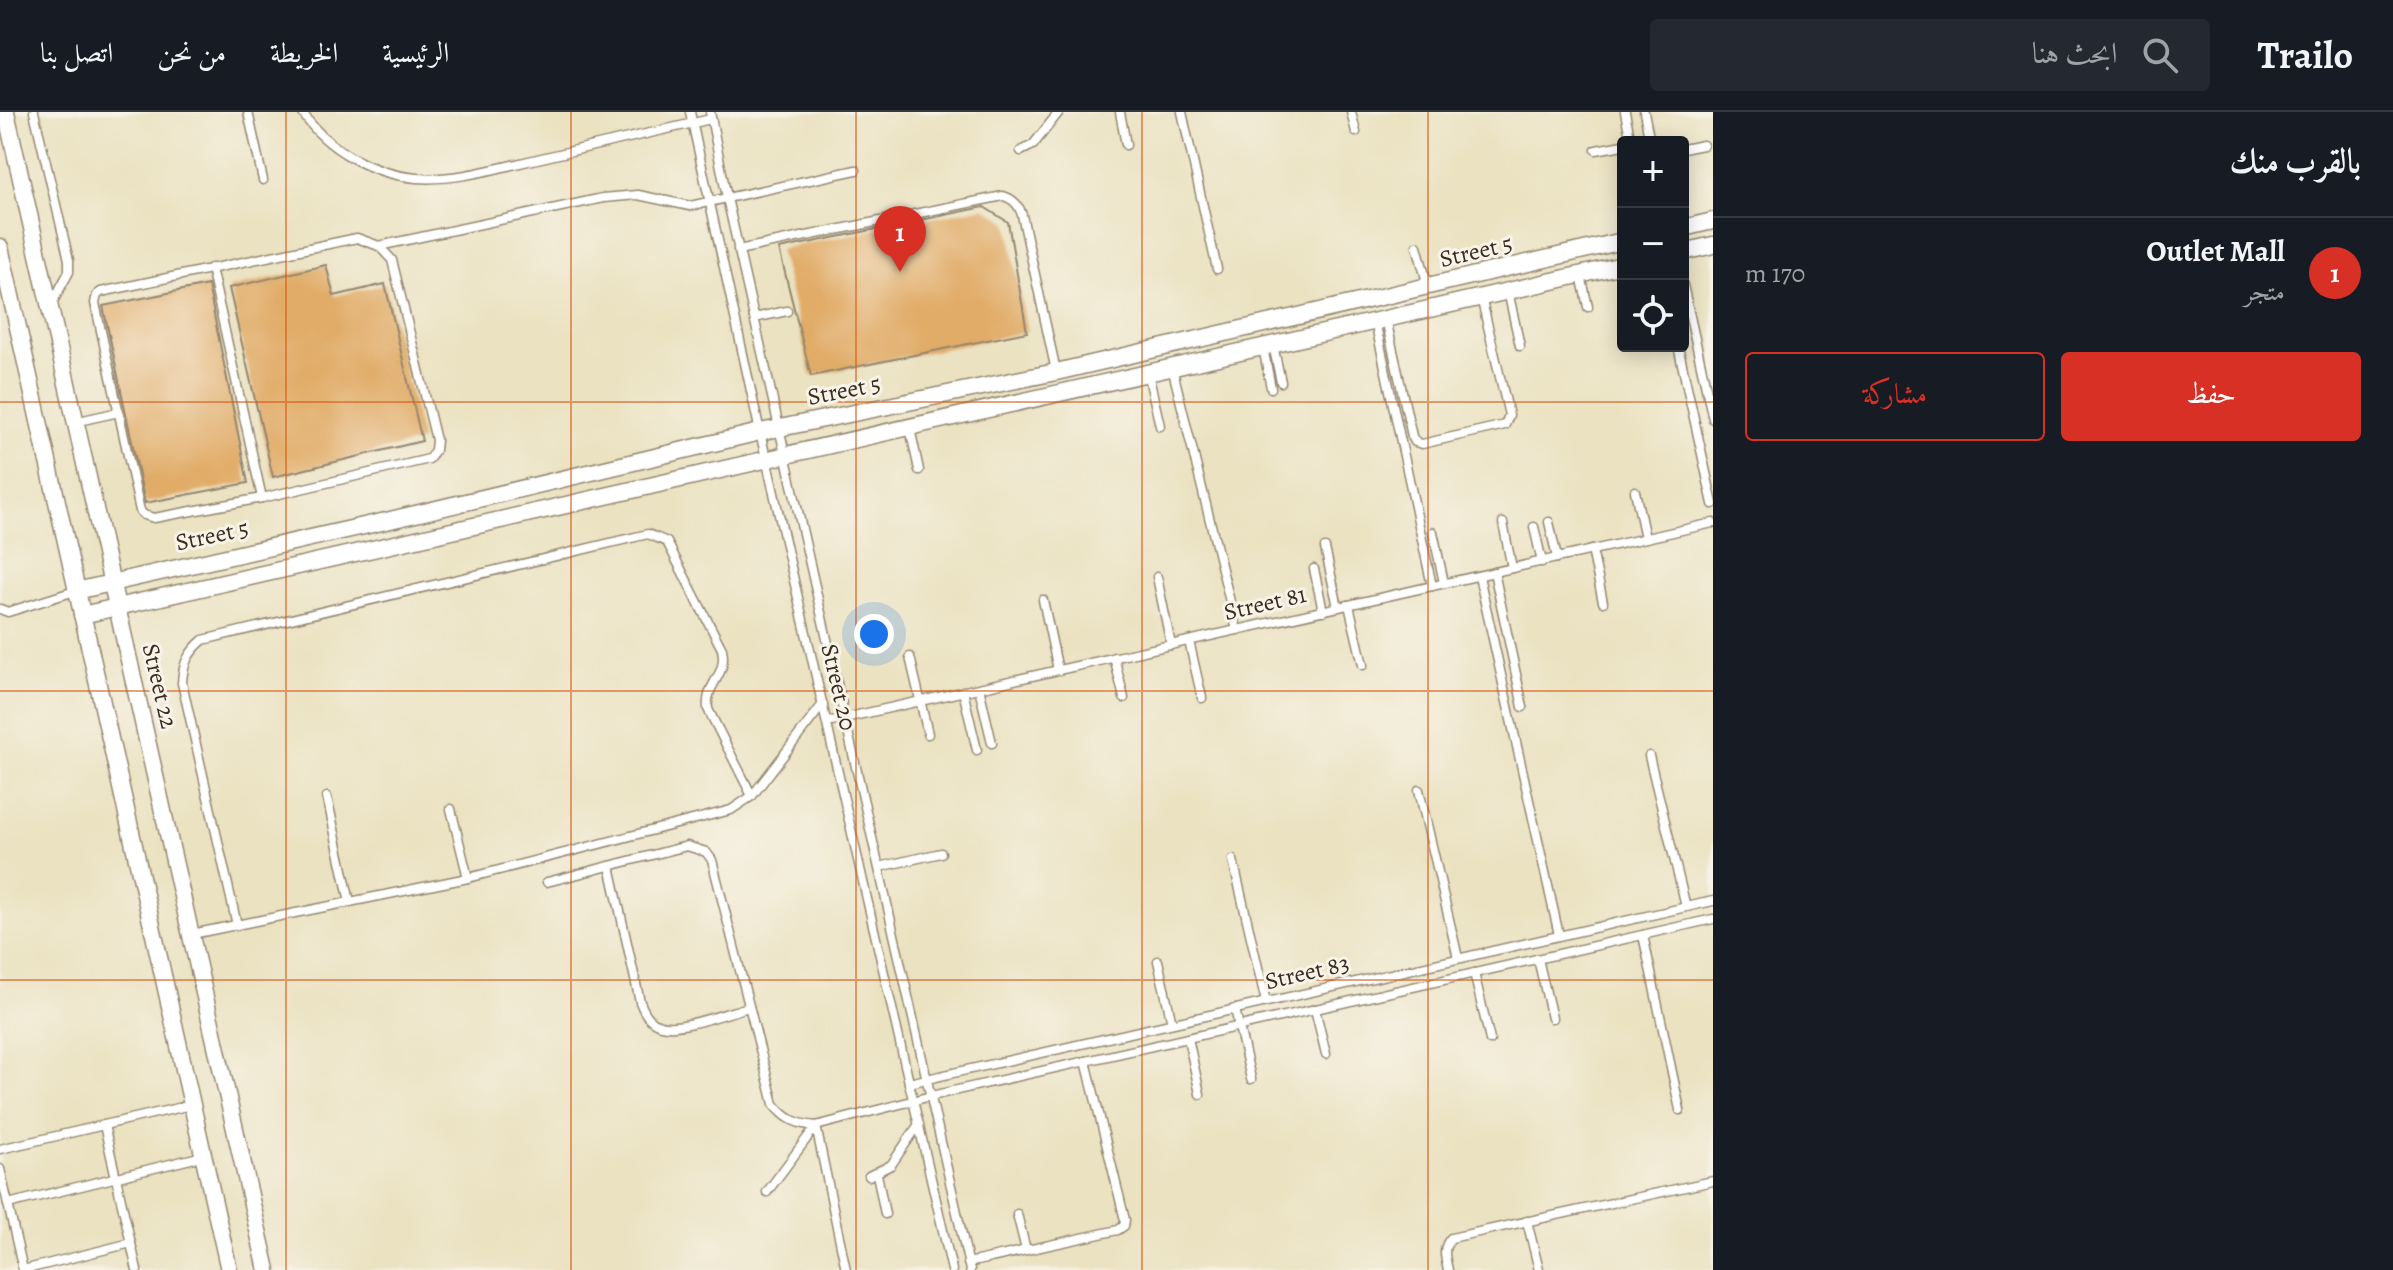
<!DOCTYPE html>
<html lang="ar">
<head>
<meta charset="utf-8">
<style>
  body { margin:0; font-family:Alegreya,Amiri,serif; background:#242831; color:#f1f3f6; direction:rtl }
  .controls { position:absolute; right:24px; top:24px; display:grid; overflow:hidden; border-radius:8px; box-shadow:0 4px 20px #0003 }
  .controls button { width:72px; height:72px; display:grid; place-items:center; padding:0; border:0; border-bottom:2px solid #363941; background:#171b24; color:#f1f3f6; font:40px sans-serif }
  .you { position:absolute; left:874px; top:522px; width:28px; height:28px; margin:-20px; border:6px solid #fff; border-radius:50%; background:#1a73e8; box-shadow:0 0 0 12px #1a73e833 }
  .badge { display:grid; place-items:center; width:52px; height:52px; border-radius:50%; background:#d93025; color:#fff; font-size:26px; font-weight:700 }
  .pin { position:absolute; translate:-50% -66px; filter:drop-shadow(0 2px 4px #0008) }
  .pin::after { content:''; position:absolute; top:42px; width:28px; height:24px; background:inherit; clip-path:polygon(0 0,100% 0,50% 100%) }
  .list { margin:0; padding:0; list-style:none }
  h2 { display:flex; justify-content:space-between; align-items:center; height:104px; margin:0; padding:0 32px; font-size:34px }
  h2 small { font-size:26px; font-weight:400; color:#9ea1a6 }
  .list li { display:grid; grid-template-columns:52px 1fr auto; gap:24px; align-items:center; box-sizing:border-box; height:112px; padding:0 32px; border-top:2px solid #363941 }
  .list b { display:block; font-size:30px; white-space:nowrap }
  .list p { margin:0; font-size:26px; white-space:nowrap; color:#9ea1a6 }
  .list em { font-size:26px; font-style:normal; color:#9ea1a6 }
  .actions { display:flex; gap:16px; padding:24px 32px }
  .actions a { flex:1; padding:18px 0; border:2px solid #d93025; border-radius:8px; text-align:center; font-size:28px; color:#d93025 }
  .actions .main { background:#d93025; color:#fff }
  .icon { flex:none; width:44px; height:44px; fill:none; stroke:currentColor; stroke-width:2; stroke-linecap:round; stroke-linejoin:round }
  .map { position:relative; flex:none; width:1713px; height:1158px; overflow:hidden; direction:ltr }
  header { display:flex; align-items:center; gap:48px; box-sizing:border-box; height:112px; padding:0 40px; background:#171b24; border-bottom:2px solid #363941 }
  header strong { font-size:38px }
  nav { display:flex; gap:44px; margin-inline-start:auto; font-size:28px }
  .search { width:560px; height:72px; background:#242831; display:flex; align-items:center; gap:20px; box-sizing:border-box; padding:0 28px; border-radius:8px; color:#9ea1a6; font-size:30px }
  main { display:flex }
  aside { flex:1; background:#171b24 }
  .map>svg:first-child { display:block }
  .building { fill:#e1ac67 }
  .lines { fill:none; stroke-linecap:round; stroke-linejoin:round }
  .lane-casing { stroke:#938670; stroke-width:11 }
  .street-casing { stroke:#938670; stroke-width:19 }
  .lane { stroke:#fff; stroke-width:8 }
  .street { stroke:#fff; stroke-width:16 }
  .grid { fill:none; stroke:#d7540e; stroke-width:2; stroke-opacity:0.55 }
  .labels { text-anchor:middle; stroke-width:6; stroke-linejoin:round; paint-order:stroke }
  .street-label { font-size:24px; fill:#3b2a1e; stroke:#f7f3e8 }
</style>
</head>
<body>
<header>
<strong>Trailo</strong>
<div class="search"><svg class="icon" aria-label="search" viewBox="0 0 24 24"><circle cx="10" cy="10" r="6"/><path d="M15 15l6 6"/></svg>ابحث هنا</div>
<nav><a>الرئيسية</a><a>الخريطة</a><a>من نحن</a><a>اتصل بنا</a></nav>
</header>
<main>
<aside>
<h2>بالقرب منك<small></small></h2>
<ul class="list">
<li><span class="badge">1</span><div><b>Outlet Mall</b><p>متجر</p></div><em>170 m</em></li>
</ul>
<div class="actions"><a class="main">حفظ</a><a>مشاركة</a></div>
</aside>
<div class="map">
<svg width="1713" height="1158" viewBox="0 0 1713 1158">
  <rect width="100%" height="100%" fill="#f7f3e8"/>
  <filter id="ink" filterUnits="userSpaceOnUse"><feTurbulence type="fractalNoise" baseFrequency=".0125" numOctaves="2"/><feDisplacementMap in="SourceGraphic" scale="16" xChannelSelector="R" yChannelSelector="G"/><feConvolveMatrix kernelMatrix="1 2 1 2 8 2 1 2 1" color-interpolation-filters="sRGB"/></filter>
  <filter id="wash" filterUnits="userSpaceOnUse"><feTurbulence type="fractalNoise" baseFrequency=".006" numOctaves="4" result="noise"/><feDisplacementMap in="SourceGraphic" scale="32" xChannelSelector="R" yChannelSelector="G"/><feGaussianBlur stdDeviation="1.8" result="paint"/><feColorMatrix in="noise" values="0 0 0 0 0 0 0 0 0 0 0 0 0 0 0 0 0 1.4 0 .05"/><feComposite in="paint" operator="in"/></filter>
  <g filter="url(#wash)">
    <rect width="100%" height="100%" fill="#ebe2c1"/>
    <g id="blocks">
      <g class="building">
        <path d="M 984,95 L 1008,110 L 1027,220 L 811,264 L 779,137 Z"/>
        <path d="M 326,153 L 334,184 L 385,172 L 422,329 L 273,365 L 229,176 Z"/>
        <path d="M 208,173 L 248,371 L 145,391 L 103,194 Z"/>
      </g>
    </g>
  </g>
  <g filter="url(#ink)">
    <use href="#blocks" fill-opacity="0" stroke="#938670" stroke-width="2"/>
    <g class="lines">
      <g class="lane-casing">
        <g id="lane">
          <path d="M 34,0 L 69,148 L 69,160 L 51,193"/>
          <path d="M 248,0 L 263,68"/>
          <path d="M 302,0 C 326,37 372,62 416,66 C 456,69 498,56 537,47 C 595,34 653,20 711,7"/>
          <path d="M 690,0 L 760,320 L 952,1158"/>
          <path d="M 710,0 L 727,86 L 970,1158"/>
          <path d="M 1120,0 L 1126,33"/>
          <path d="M 1182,0 L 1217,157"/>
          <path d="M 1351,0 L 1356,20"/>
          <path d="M 1625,0 L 1631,30"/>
          <path d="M 1644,0 L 1650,30"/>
          <path d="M 1683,37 L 1703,33"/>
          <path d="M 1596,38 L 1623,33"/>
          <path d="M 1021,39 L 1033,33 L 1059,0"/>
          <path d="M 1622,94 L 1623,94"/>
          <path d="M 357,126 L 379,134 L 392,148 L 436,328 L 435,338 L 429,347 L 262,386 L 154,406 L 144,403 L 140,399 L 95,191 L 97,183 L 101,180 Z"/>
          <path d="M 379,134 L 603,86 L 638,83 L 690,94 L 856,58"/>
          <path d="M 1417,134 L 1428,174"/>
          <path d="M 738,138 L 1003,84 C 1014,87 1019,93 1022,103 L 1056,259"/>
          <path d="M 211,156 L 262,386"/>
          <path d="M 1581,163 L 1588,195"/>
          <path d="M 1683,173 L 1713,307"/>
          <path d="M 1508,179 L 1520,234"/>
          <path d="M 754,206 L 787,199"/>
          <path d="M 1386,207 L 1412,324 L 1415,330 L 1422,332 L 1505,313 L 1509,303 L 1481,185"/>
          <path d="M 1375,209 L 1432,474"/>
          <path d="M 1273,233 L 1281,270"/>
          <path d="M 1678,234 L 1713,392"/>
          <path d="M 1263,235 L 1271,276"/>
          <path d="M 1172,255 L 1237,518"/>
          <path d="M 1148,261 L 1160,314"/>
          <path d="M 74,310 L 119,300"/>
          <path d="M 910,316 L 919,358"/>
          <path d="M 1635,379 L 1645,426"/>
          <path d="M 1549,410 L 1557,446"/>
          <path d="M 1503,411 L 1512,456"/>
          <path d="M 1534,415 L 1542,450"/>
          <path d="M 1433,420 L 1444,471"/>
          <path d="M 1325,436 L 1338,495"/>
          <path d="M 1592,438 L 1603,490"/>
          <path d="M 1314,457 L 1323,499"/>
          <path d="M 1494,460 L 1523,595"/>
          <path d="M 1479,464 L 1559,823"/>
          <path d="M 1157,465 L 1171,533"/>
          <path d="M 1043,488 L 1058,558"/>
          <path d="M 1349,493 L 1363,553"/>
          <path d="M 0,497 L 8,500 L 75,479"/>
          <path d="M 1189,529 L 1202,586"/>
          <path d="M 910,545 L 928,622"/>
          <path d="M 1114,545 L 1124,586"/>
          <path d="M 979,576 L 992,631"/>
          <path d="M 963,579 L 977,638"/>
          <path d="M 827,610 L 1713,411"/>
          <path d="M 1649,644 L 1686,795"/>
          <path d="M 1419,678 L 1458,846"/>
          <path d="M 327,685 L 350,790"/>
          <path d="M 451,697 L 468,766"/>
          <path d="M 1233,748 L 1266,890"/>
          <path d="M 610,754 L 640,890 C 644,900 649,910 661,913 C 681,919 728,900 749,895"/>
          <path d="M 879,755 L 941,741"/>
          <path d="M 547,770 L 687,734 L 706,740 L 712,748 L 774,992 C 786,1007 796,1012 816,1014 L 931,984 L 1713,807"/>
          <path d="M 237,813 L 182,571 C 183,551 188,541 203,528 L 648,422 L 667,430 L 722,537 C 728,565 705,570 708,597 L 752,684"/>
          <path d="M 192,822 L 468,766 L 731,698 L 752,684 L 823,592"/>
          <path d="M 1643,823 L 1680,998"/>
          <path d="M 1538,847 L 1552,906"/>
          <path d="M 1158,849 L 1172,911"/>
          <path d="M 1474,861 L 1490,928"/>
          <path d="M 1235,897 L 1251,967"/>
          <path d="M 1315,897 L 1326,942"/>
          <path d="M 1188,926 L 1200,982"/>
          <path d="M 909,971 L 1713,789"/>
          <path d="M 104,1013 L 137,1158"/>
          <path d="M 816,1014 L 846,1158"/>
          <path d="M 0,1037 L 191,993"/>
          <path d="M 0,1057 L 23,1158"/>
          <path d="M 877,1062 L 885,1102"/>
          <path d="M 869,1064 L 891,1053 L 919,1012"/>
          <path d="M 767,1080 L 816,1014"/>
          <path d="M 8,1092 L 203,1044"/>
          <path d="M 1017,1102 L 1026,1138"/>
          <path d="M 1527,1109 L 1539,1158"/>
          <path d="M 968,1151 L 1118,1118 L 1124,1114 L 1125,1108 L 1086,949"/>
          <path d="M 23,1158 L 131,1131"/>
          <path d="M 1448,1158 C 1445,1145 1442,1136 1451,1126 L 1713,1069"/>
        </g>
      </g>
      <g class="street-casing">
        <g id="street">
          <path d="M 6,0 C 90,387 180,772 267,1158"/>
          <path d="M 1683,116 L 1713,109"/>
          <path d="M 0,135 L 229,1158"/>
          <path d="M 1683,140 L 1713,133"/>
          <path d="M 76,479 L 386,409 L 760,320 L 1056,260 L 1623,129"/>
          <path d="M 82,503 L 1623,153"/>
        </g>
      </g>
      <use href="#lane" class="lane"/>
      <use href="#street" class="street"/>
    </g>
  </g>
  <path class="grid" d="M 286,0 L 286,1158M 571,0 L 571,1158M 856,0 L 856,1158M 1142,0 L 1142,1158M 1428,0 L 1428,1158M 0,290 L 1713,290M 0,579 L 1713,579M 0,868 L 1713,868"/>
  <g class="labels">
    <g class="street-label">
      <text transform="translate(1476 139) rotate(-13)" y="8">Street 5</text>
      <text transform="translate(844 278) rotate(-11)" y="8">Street 5</text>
      <text transform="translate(212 423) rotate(-12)" y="8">Street 5</text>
      <text transform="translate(1265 491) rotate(-13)" y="8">Street 81</text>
      <text transform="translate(160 574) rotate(77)" y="8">Street 22</text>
      <text transform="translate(839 575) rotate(77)" y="8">Street 20</text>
      <text transform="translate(1307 860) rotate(-13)" y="8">Street 83</text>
    </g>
  </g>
</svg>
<div class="controls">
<button>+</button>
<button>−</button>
<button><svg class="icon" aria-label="locate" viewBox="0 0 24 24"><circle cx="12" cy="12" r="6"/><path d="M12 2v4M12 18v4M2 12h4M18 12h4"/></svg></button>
</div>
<div class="you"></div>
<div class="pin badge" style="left:900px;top:160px">1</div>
</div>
</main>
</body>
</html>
